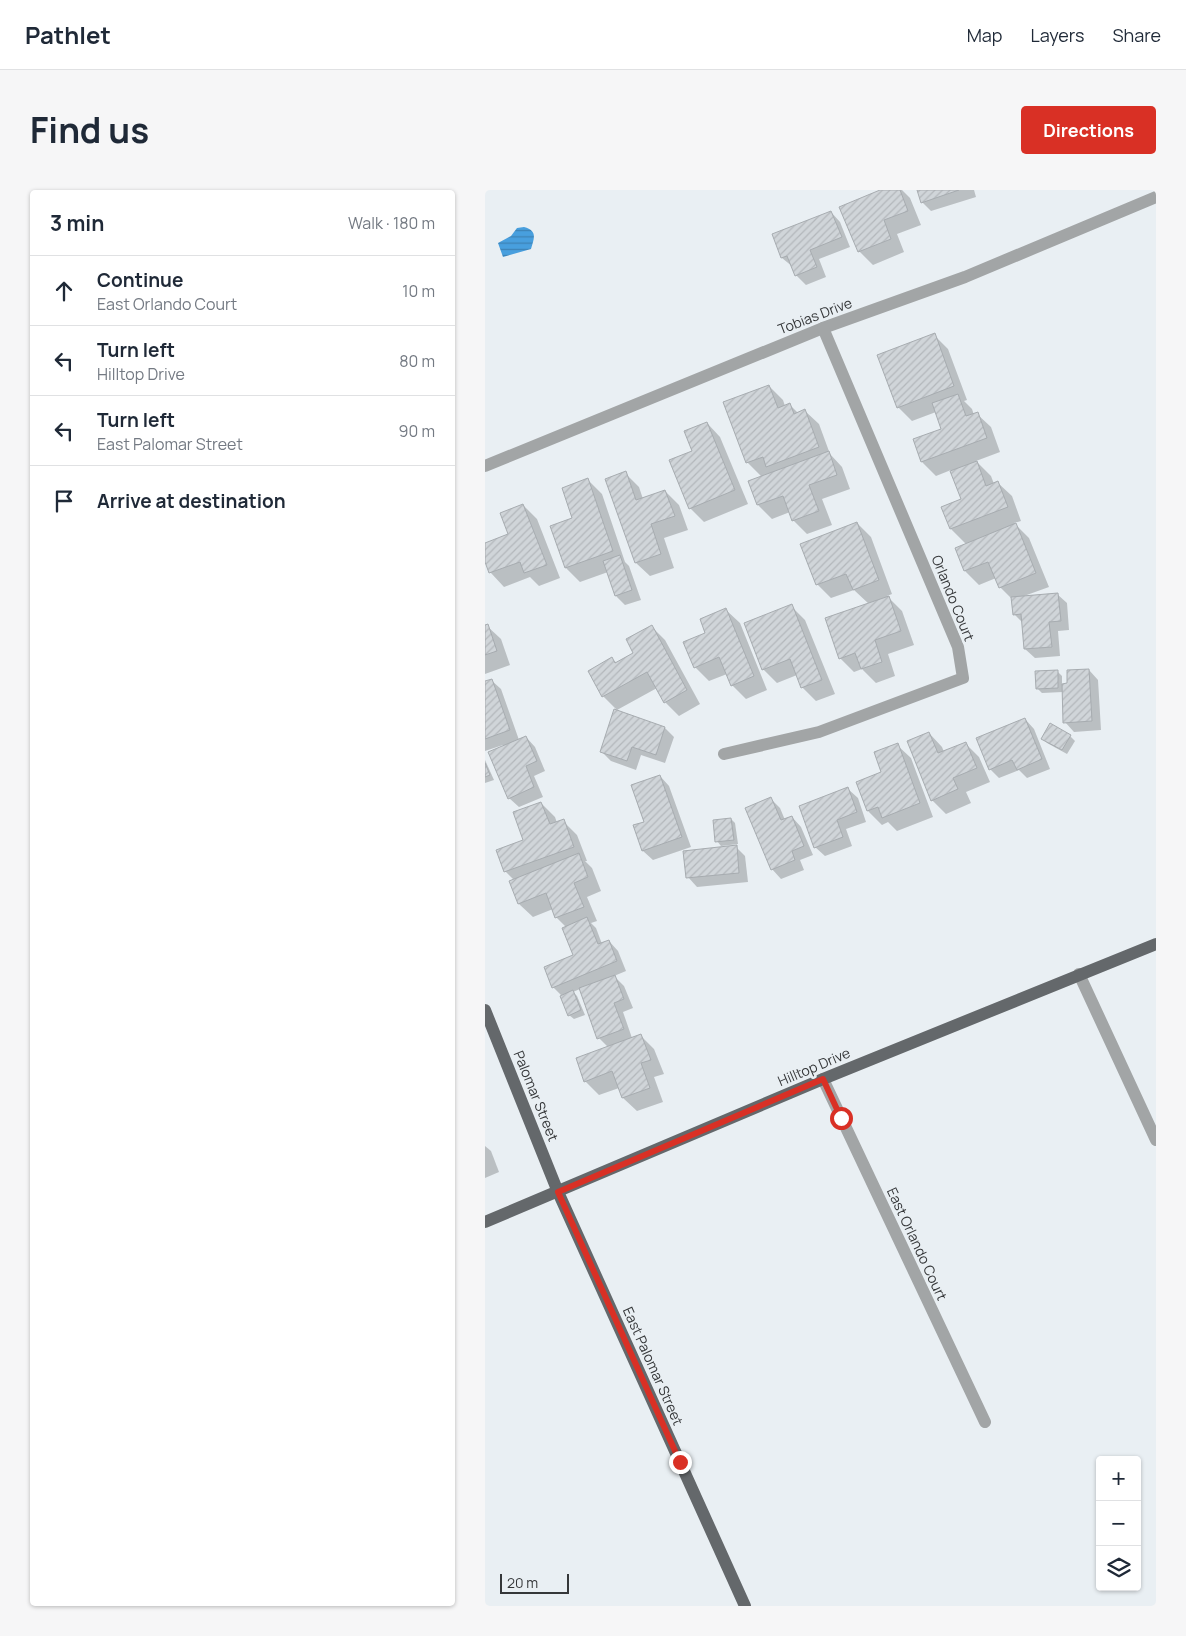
<!DOCTYPE html>
<html lang="en">
<head>
<meta charset="utf-8">
<style>
  body { margin:0; font-family:Manrope,sans-serif; background:#f6f6f7; color:#1f2937 }
  .controls { position:absolute; right:15px; bottom:15px; display:grid; overflow:hidden; border-radius:5px; box-shadow:0 1px 4px #0004 }
  .controls button { width:45px; height:45px; display:grid; place-items:center; padding:0; border:0; border-bottom:1px solid #e0e1e3; background:#fff; color:#1f2937; font:25px sans-serif }
  .scale { position:absolute; left:15px; bottom:12px; width:69px; box-sizing:border-box; padding-left:5px; border:2px solid #353739; border-top:0; font-size:14px; line-height:18px; white-space:nowrap; color:#353739; -webkit-text-stroke:4px #e9eff3; paint-order:stroke }
  .stop { position:absolute; width:15px; height:15px; margin:-11px; border:4px solid #d93025; border-radius:50%; background:#fff }
  .stop.end { background:#d93025; border-color:#fff; box-shadow:0 1px 5px #0008 }
  .list { margin:0; padding:0; list-style:none }
  h2 { display:flex; justify-content:space-between; align-items:center; height:65px; margin:0; padding:0 20px; font-size:21px }
  h2 small { font-size:16px; font-weight:400; color:#747a83 }
  .list li { display:grid; grid-template-columns:32px 1fr auto; gap:15px; align-items:center; box-sizing:border-box; height:70px; padding:0 20px; border-top:1px solid #e0e1e3 }
  .list b { display:block; font-size:19px; white-space:nowrap }
  .list p { margin:0; font-size:16px; white-space:nowrap; color:#747a83 }
  .list em { font-size:16px; font-style:normal; color:#747a83 }
  .icon { flex:none; width:28px; height:28px; fill:none; stroke:currentColor; stroke-width:2; stroke-linecap:round; stroke-linejoin:round }
  .map { position:relative; flex:none; width:671px; height:1416px; overflow:hidden; border-radius:5px }
  header { display:flex; align-items:center; gap:30px; box-sizing:border-box; height:70px; padding:0 25px; background:#fff; border-bottom:1px solid #e0e1e3 }
  header strong { font-size:24px }
  nav { display:flex; gap:28px; margin-inline-start:auto; font-size:18px }
  .intro { display:flex; align-items:center; justify-content:space-between; box-sizing:border-box; height:120px; padding:0 30px }
  h1 { margin:0; font-size:35px }
  .button { padding:12px 22px; border-radius:5px; background:#d93025; color:#fff; font-size:18px; font-weight:700 }
  main { display:flex; gap:30px; padding:0 30px }
  aside { flex:1; background:#fff; border-radius:5px; box-shadow:0 1px 4px #0004 }
  .map>svg:first-child { display:block }
  .water { fill:url(#water-rules) }
  .shadow { fill:#0003 }
  .building { fill:url(#building-hatch); stroke:#a7acb0 }
  .lines { fill:none; stroke-linecap:round; stroke-linejoin:round }
  .minor { stroke:#a2a5a6; stroke-width:12 }
  .major { stroke:#64686b; stroke-width:12 }
  .route { stroke:#d93025; stroke-width:6 }
  .labels { text-anchor:middle; stroke-width:5; stroke-linejoin:round; paint-order:stroke }
  .street-label { font-size:14px; fill:#353739; stroke:#e9eff3 }
</style>
</head>
<body>
<header>
<strong>Pathlet</strong>
<nav><a>Map</a><a>Layers</a><a>Share</a></nav>
</header>
<div class="intro"><h1>Find us</h1><a class="button">Directions</a></div>
<main>
<aside>
<h2>3 min<small>Walk · 180 m</small></h2>
<ul class="list">
<li><svg class="icon" aria-label="ahead" viewBox="0 0 24 24"><path d="M12 20V5M6 11l6-6 6 6"/></svg><div><b>Continue</b><p>East Orlando Court</p></div><em>10 m</em></li>
<li><svg class="icon" aria-label="left" viewBox="0 0 24 24"><path d="M17 20v-9H6M10 6l-5 5 5 5"/></svg><div><b>Turn left</b><p>Hilltop Drive</p></div><em>80 m</em></li>
<li><svg class="icon" aria-label="left" viewBox="0 0 24 24"><path d="M17 20v-9H6M10 6l-5 5 5 5"/></svg><div><b>Turn left</b><p>East Palomar Street</p></div><em>90 m</em></li>
<li><svg class="icon" aria-label="arrive" viewBox="0 0 24 24"><path d="M6 21V4h12l-3 4 3 4H6"/></svg><div><b>Arrive at destination</b></div></li>
</ul>
</aside>
<div class="map">
<svg width="671" height="1416" viewBox="0 0 671 1416">
  <defs>
    <pattern id="water-rules" width="6" height="5" patternUnits="userSpaceOnUse" patternTransform="scale(1.25)"><rect width="6" height="5" fill="#489fde"/><path d="M0 2.5h6" fill="none" stroke="#3d82b5"/></pattern>
    <pattern id="building-hatch" width="6" height="6" patternUnits="userSpaceOnUse" patternTransform="scale(1.25)"><rect width="6" height="6" fill="#d0d5d9"/><path d="M-1 1l2-2M0 6l6-6M5 7l2-2" fill="none" stroke="#b3b7bb"/></pattern>
  </defs>
  <rect width="100%" height="100%" fill="#e9eff3"/>
  <path class="water" d="M 39,37 C 53,41 49,48 46,59 L 18,67 L 13,53 L 26,46 L 32,38 Z"/>
  <g class="shadow">
    <path d="M 398,0 L 417,0 L 425,8 L 436,35 L 412,44 L 419,62 L 388,75 L 374,61 Z"/>
    <path d="M 433,0 L 489,0 L 491,7 L 446,21 L 437,12 Z"/>
    <path d="M 346,22 L 355,32 L 365,57 L 334,69 L 341,87 L 321,95 L 311,85 L 308,77 L 297,68 L 289,45 Z"/>
    <path d="M 449,145 L 463,159 L 482,210 L 479,211 L 487,219 L 489,225 L 492,224 L 506,237 L 515,262 L 491,271 L 506,286 L 509,294 L 513,293 L 527,306 L 536,331 L 529,333 L 544,348 L 564,397 L 539,406 L 572,404 L 582,413 L 584,440 L 573,441 L 575,466 L 550,468 L 540,459 L 538,433 L 529,424 L 528,410 L 515,397 L 511,388 L 494,395 L 480,381 L 472,358 L 481,354 L 466,339 L 458,318 L 478,310 L 466,280 L 451,286 L 437,272 L 430,250 L 457,239 L 451,222 L 427,231 L 413,217 Z"/>
    <path d="M 284,196 L 298,210 L 300,216 L 305,215 L 313,223 L 320,221 L 334,234 L 345,264 L 357,277 L 365,299 L 337,309 L 347,335 L 322,344 L 308,330 L 305,322 L 287,329 L 273,315 L 264,291 L 277,287 L 262,272 Z"/>
    <path d="M 222,233 L 235,247 L 263,314 L 219,332 L 205,318 L 208,262 Z"/>
    <path d="M 140,283 L 154,297 L 158,309 L 180,301 L 194,315 L 203,340 L 179,348 L 189,378 L 165,386 L 151,373 Z"/>
    <path d="M 103,290 L 117,304 L 140,372 L 144,376 L 156,410 L 140,415 L 131,406 L 123,382 L 95,392 L 81,378 L 67,337 L 89,329 Z"/>
    <path d="M 38,315 L 52,329 L 75,388 L 54,396 L 45,387 L 19,397 L 6,383 L 0,368 L 0,354 L 25,344 Z"/>
    <path d="M 372,333 L 386,347 L 407,404 L 402,406 L 417,421 L 429,455 L 403,464 L 410,486 L 391,493 L 377,479 L 369,482 L 355,468 L 384,414 L 369,400 L 346,408 L 332,394 Z"/>
    <path d="M 306,416 L 320,430 L 350,504 L 331,511 L 317,497 L 312,485 L 292,493 L 278,479 Z"/>
    <path d="M 241,420 L 255,433 L 282,500 L 261,509 L 247,495 L 242,484 L 224,491 L 210,477 L 222,444 Z"/>
    <path d="M 0,436 L 2,436 L 16,449 L 25,475 L 0,484 Z"/>
    <path d="M 167,437 L 180,450 L 215,514 L 194,526 L 180,512 L 172,498 L 132,520 L 118,506 L 127,469 L 132,473 L 150,464 Z"/>
    <path d="M 604,480 L 613,490 L 616,540 L 589,542 L 580,532 L 578,502 L 557,503 L 552,498 L 572,481 L 577,486 L 577,495 L 584,494 Z"/>
    <path d="M 6,490 L 16,499 L 34,550 L 41,547 L 50,557 L 60,581 L 49,586 L 58,607 L 34,617 L 24,608 L 18,555 L 0,561 L 0,492 Z"/>
    <path d="M 130,521 L 180,538 L 189,547 L 180,573 L 156,565 L 151,580 L 126,571 L 116,561 Z"/>
    <path d="M 540,529 L 549,539 L 565,579 L 542,588 L 534,580 L 514,588 L 505,579 Z"/>
    <path d="M 444,543 L 457,557 L 459,562 L 480,553 L 494,567 L 505,592 L 481,602 L 486,613 L 461,624 L 447,610 Z"/>
    <path d="M 585,546 L 590,551 L 582,564 L 562,553 L 558,548 Z"/>
    <path d="M 412,555 L 426,568 L 448,627 L 412,641 L 403,632 L 397,635 L 383,621 L 372,593 L 398,583 Z"/>
    <path d="M 0,570 L 9,590 L 0,593 Z"/>
    <path d="M 175,586 L 184,596 L 206,657 L 168,670 L 158,661 L 150,636 L 161,633 Z"/>
    <path d="M 363,599 L 373,608 L 381,632 L 361,639 L 367,656 L 340,666 L 330,657 Z"/>
    <path d="M 286,609 L 295,618 L 300,630 L 307,627 L 316,637 L 328,665 L 315,670 L 319,680 L 296,689 L 287,679 Z"/>
    <path d="M 56,613 L 70,627 L 72,633 L 78,631 L 92,645 L 102,671 L 100,671 L 107,678 L 116,701 L 102,707 L 112,731 L 106,733 L 111,738 L 117,754 L 124,751 L 133,761 L 141,781 L 129,786 L 139,796 L 148,818 L 138,822 L 147,848 L 155,845 L 169,859 L 179,884 L 169,887 L 178,912 L 152,921 L 138,908 L 134,898 L 114,905 L 100,891 L 123,857 L 114,848 L 95,799 L 88,802 L 92,806 L 100,825 L 89,829 L 84,825 L 77,806 L 68,797 L 89,766 L 81,737 L 71,727 L 68,719 L 48,727 L 34,714 L 25,692 L 29,690 L 20,681 L 40,651 Z"/>
    <path d="M 246,629 L 250,633 L 253,654 L 236,656 L 232,651 Z"/>
    <path d="M 251,657 L 260,666 L 263,692 L 212,697 L 203,687 Z"/>
    <path d="M 0,956 L 6,961 L 14,982 L 0,988 Z"/>
  </g>
  <g class="building">
    <path d="M 395,0 L 415,0 L 423,21 L 399,30 L 406,49 L 373,62 L 354,17 Z"/>
    <path d="M 432,0 L 474,0 L 436,13 Z"/>
    <path d="M 346,21 L 357,47 L 325,60 L 332,77 L 310,86 L 302,66 L 296,68 L 287,44 Z"/>
    <path d="M 450,143 L 469,196 L 412,218 L 392,165 Z"/>
    <path d="M 284,195 L 293,218 L 305,213 L 309,224 L 320,219 L 334,257 L 281,277 L 278,267 L 261,273 L 238,212 Z"/>
    <path d="M 473,204 L 481,226 L 493,222 L 502,248 L 436,272 L 428,249 L 456,239 L 447,213 Z"/>
    <path d="M 222,232 L 250,300 L 204,319 L 184,270 L 207,261 L 199,241 Z"/>
    <path d="M 344,261 L 352,285 L 324,295 L 334,321 L 307,331 L 298,306 L 272,315 L 263,291 Z"/>
    <path d="M 492,271 L 501,296 L 513,291 L 523,317 L 465,339 L 456,317 L 476,309 L 465,281 Z"/>
    <path d="M 141,281 L 151,310 L 180,300 L 190,326 L 166,334 L 176,364 L 150,373 L 120,289 Z"/>
    <path d="M 103,288 L 128,361 L 80,378 L 65,336 L 87,328 L 77,298 Z"/>
    <path d="M 38,314 L 62,375 L 39,383 L 35,372 L 4,383 L 0,372 L 0,353 L 23,344 L 15,323 Z"/>
    <path d="M 372,332 L 394,390 L 368,400 L 361,384 L 331,395 L 315,354 Z"/>
    <path d="M 531,333 L 551,383 L 514,398 L 503,372 L 479,381 L 470,358 Z"/>
    <path d="M 135,365 L 147,400 L 130,406 L 118,371 Z"/>
    <path d="M 573,403 L 576,431 L 564,432 L 567,457 L 539,459 L 536,424 L 528,425 L 526,407 Z"/>
    <path d="M 404,406 L 416,441 L 390,450 L 397,472 L 376,479 L 370,463 L 354,469 L 340,428 Z"/>
    <path d="M 307,414 L 337,490 L 316,498 L 305,469 L 277,480 L 259,433 Z"/>
    <path d="M 241,418 L 269,486 L 246,496 L 234,467 L 209,478 L 198,452 L 220,443 L 215,429 Z"/>
    <path d="M 3,434 L 12,461 L 0,465 L 0,435 Z"/>
    <path d="M 167,435 L 202,500 L 179,513 L 162,482 L 117,507 L 103,481 L 127,467 L 130,473 L 148,463 L 141,449 Z"/>
    <path d="M 604,479 L 607,531 L 578,533 L 577,494 L 582,493 L 582,480 Z"/>
    <path d="M 573,480 L 573,498 L 551,499 L 550,481 Z"/>
    <path d="M 7,489 L 25,540 L 0,549 L 0,491 Z"/>
    <path d="M 129,519 L 180,537 L 171,565 L 147,557 L 142,571 L 115,562 Z"/>
    <path d="M 540,528 L 557,569 L 532,580 L 527,570 L 504,580 L 491,548 Z"/>
    <path d="M 565,533 L 586,545 L 577,560 L 556,549 Z"/>
    <path d="M 444,542 L 453,563 L 481,552 L 492,578 L 468,588 L 473,599 L 446,611 L 422,551 Z"/>
    <path d="M 41,546 L 52,571 L 41,576 L 49,597 L 23,609 L 3,562 Z"/>
    <path d="M 413,553 L 435,613 L 397,628 L 393,617 L 382,621 L 371,592 L 396,582 L 389,562 Z"/>
    <path d="M 0,573 L 5,585 L 0,587 Z"/>
    <path d="M 175,585 L 197,647 L 157,661 L 148,635 L 159,632 L 146,595 Z"/>
    <path d="M 363,597 L 372,622 L 352,630 L 358,647 L 329,658 L 314,616 Z"/>
    <path d="M 286,607 L 296,630 L 307,626 L 319,656 L 307,661 L 310,670 L 286,680 L 260,618 Z"/>
    <path d="M 56,612 L 65,634 L 79,629 L 89,657 L 19,682 L 11,660 L 38,650 L 28,622 Z"/>
    <path d="M 246,628 L 249,650 L 230,652 L 228,630 Z"/>
    <path d="M 252,655 L 254,683 L 201,688 L 198,661 Z"/>
    <path d="M 94,663 L 103,687 L 89,693 L 99,717 L 70,728 L 61,703 L 33,714 L 24,691 Z"/>
    <path d="M 102,727 L 113,754 L 124,750 L 132,771 L 67,798 L 59,777 L 88,765 L 77,738 Z"/>
    <path d="M 130,785 L 139,809 L 129,813 L 139,839 L 112,849 L 94,798 Z"/>
    <path d="M 88,800 L 96,820 L 83,826 L 75,806 Z"/>
    <path d="M 156,844 L 166,870 L 156,873 L 165,898 L 137,908 L 127,881 L 99,892 L 91,868 Z"/>
  </g>
  <g class="lines">
    <g class="minor">
      <path d="M 0,276 L 338,138 L 480,87 L 671,7"/>
      <path d="M 239,564 L 334,542 L 478,488 L 473,457 L 338,138"/>
      <path d="M 594,784 L 671,950"/>
      <path d="M 338,889 L 500,1232"/>
    </g>
    <g class="major">
      <path d="M 0,820 L 73,1002 L 260,1416"/>
      <path d="M 0,1032 L 338,889 L 671,754"/>
    </g>
  </g>
  <g class="lines">
    <path class="route" d="M 195,1272 L 73,1002 L 338,889 L 356,928"/>
  </g>
  <g class="labels">
    <g class="street-label">
      <text transform="translate(330 126) rotate(-21)" y="5">Tobias Drive</text>
      <text transform="translate(468 408) rotate(68)" y="5">Orlando Court</text>
      <text transform="translate(329 877) rotate(-23)" y="5">Hilltop Drive</text>
      <text transform="translate(51 906) rotate(68)" y="5">Palomar Street</text>
      <text transform="translate(432 1054) rotate(65)" y="5">East Orlando Court</text>
      <text transform="translate(168 1176) rotate(66)" y="5">East Palomar Street</text>
    </g>
  </g>
</svg>
<div class="controls">
<button>+</button>
<button>−</button>
<button><svg class="icon" aria-label="layers" viewBox="0 0 24 24"><path d="M12 4l9 5-9 5-9-5zM3 14l9 5 9-5"/></svg></button>
</div>
<div class="scale">20 m</div>
<div class="stop" style="left:356px;top:928px"></div>
<div class="stop end" style="left:195px;top:1272px"></div>
</div>
</main>
</body>
</html>
